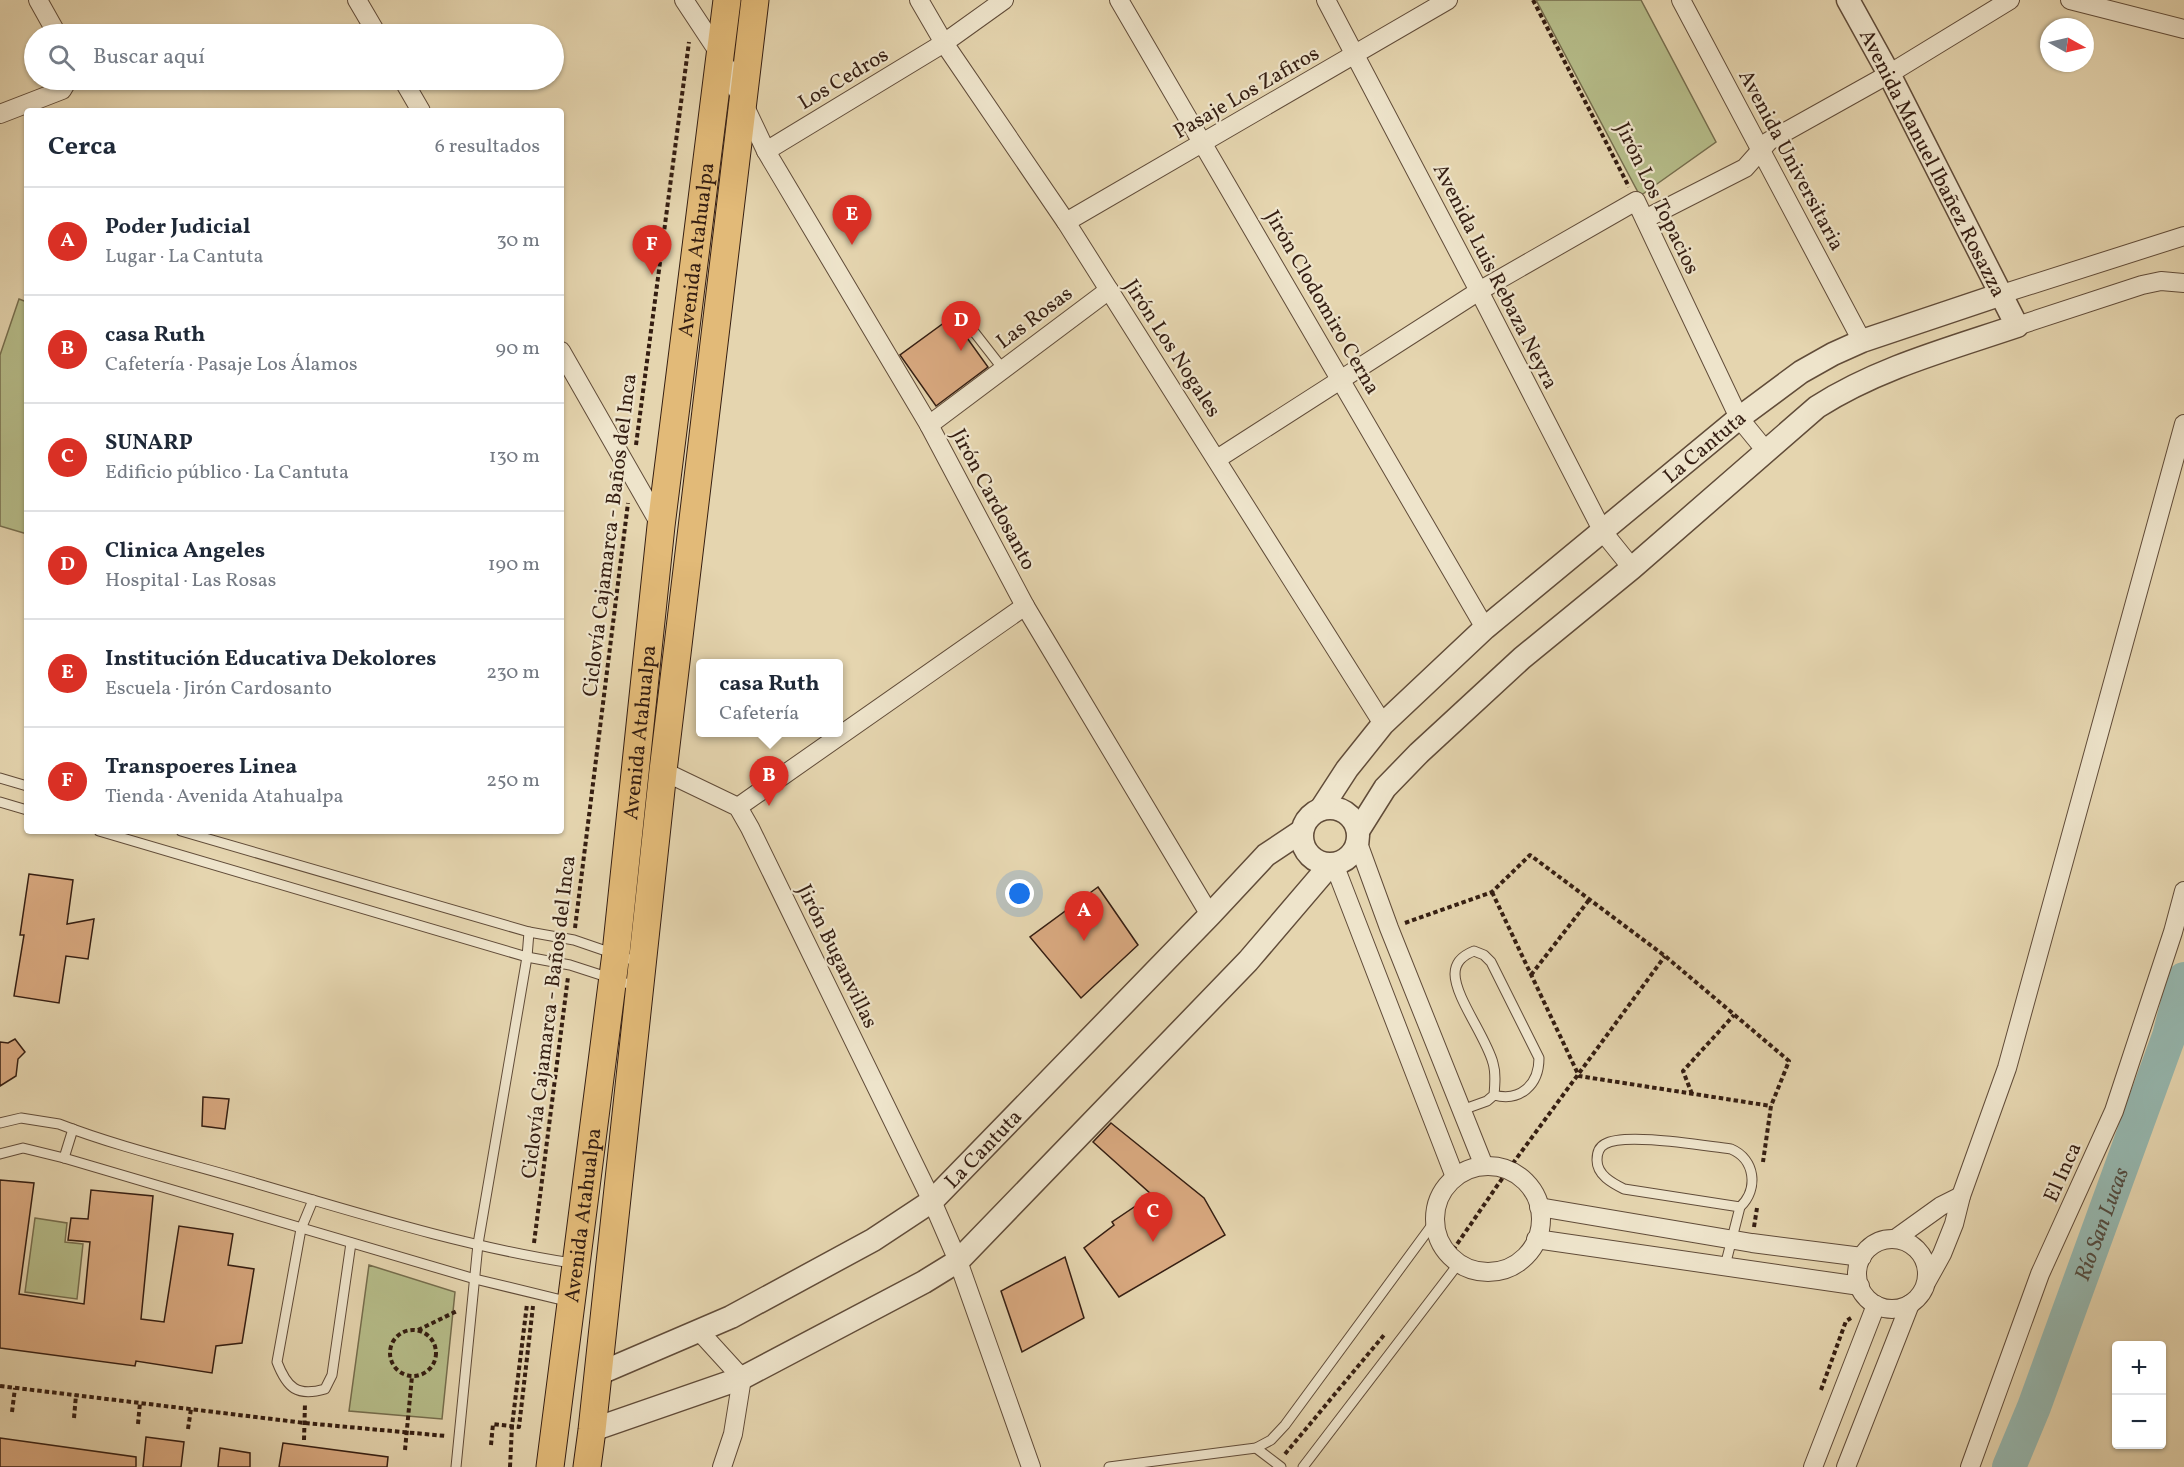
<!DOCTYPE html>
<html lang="es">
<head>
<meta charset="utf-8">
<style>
  body { margin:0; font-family:Vollkorn,serif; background:#f2f2f3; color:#1f2937 }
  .controls { position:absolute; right:18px; bottom:18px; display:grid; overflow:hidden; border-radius:6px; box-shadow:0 2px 4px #0004 }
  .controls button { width:54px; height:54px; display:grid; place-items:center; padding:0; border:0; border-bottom:2px solid #e0e1e3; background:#fff; color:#1f2937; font:30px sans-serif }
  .compass { position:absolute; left:2040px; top:18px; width:54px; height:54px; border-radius:50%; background:#fff; box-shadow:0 2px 4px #0004; rotate:98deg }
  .you { position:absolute; left:1020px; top:894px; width:21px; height:21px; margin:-15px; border:4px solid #fff; border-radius:50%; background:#1a73e8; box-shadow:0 0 0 9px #1a73e833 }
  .badge { display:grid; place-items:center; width:39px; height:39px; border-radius:50%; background:#d93025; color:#fff; font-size:20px; font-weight:700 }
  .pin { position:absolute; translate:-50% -50px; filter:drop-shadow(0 2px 3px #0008) }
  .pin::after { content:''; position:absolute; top:32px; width:21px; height:18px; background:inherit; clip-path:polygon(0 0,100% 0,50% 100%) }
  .popup { position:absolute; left:696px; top:659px; width:147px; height:78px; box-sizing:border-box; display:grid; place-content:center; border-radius:6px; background:#fff; filter:drop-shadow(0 2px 4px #0005); font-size:20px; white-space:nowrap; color:#747a83 }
  .popup b { font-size:22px; color:#1f2937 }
  .popup::after { content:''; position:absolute; left:50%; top:100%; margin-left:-12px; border:12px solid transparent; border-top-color:#fff }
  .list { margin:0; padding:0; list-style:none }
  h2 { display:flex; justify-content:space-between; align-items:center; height:78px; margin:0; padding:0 24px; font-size:26px }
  h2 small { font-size:20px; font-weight:400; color:#747a83 }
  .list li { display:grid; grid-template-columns:39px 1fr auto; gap:18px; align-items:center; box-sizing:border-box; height:108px; padding:0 24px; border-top:2px solid #e0e1e3 }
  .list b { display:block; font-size:22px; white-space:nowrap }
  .list p { margin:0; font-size:20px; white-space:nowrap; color:#747a83 }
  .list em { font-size:20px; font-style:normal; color:#747a83 }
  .icon { flex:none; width:33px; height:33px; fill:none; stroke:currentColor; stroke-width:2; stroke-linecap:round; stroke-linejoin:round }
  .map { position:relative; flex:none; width:2184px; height:1467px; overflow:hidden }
  .search { position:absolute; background:#fff; box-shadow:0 2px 4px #0004; left:24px; top:24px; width:540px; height:66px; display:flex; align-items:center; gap:15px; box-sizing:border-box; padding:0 21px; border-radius:33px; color:#747a83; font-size:22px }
  .panel { position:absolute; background:#fff; box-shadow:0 2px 4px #0004; left:24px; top:108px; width:540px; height:726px; border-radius:6px }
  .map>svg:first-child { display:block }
  .green { fill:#b6bd8a; stroke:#766e4e; stroke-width:1.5 }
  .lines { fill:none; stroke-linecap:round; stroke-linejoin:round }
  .river { stroke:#96b8b0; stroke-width:34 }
  .building { fill:#d9a980; stroke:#351e12; stroke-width:1.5 }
  .service-casing { stroke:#614c39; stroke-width:11 }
  .minor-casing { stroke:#614c39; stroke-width:20 }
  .tertiary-casing { stroke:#614c39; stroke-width:25 }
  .primary-casing { stroke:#351e12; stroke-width:29 }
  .path { stroke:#351e12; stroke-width:4; stroke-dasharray:4.5 3; stroke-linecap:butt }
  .service { stroke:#eee4cb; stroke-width:9 }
  .minor { stroke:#eee4cb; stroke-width:18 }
  .tertiary { stroke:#eee4cb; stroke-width:22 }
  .primary { stroke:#e2ba78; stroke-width:27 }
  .labels { text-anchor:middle; stroke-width:4.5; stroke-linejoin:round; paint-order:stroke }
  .street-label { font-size:21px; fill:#351e12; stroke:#eee4cb }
  .water-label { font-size:22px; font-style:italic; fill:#524c41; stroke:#eee4cb }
</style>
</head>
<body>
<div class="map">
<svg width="2184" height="1467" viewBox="0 0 2184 1467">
  <rect width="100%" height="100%" fill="#e5d5af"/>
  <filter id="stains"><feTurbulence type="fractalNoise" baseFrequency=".00333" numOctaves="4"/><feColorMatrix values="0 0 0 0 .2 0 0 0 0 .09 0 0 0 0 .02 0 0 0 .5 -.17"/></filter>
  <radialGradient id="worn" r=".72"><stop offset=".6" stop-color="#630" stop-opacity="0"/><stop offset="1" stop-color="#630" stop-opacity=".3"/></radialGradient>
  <g class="green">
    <path d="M 1536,0 L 1641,0 L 1716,142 L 1640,196 Z"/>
    <path d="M 19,299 L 27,302 L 27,534 L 0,526 L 0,355 Z"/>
    <path d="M 35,1218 L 67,1223 L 65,1242 L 83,1244 L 77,1299 L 25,1292 Z"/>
    <path d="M 369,1265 L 455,1292 L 442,1419 L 349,1411 Z"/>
  </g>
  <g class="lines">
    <path class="river" id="s1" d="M 2009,1467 L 2034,1407 L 2169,1036 L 2184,979"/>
  </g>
  <g class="building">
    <path d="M 952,317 L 988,367 L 936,406 L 900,355 Z"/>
    <path d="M 29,874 L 73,880 L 67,924 L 94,919 L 88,959 L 66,956 L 59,1003 L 14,996 L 24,935 L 20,935 Z"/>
    <path d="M 1098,887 L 1138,945 L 1081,998 L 1030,937 Z"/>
    <path d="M 15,1039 L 25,1052 L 18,1059 L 16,1076 L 0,1086 L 0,1042 L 8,1043 Z"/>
    <path d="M 203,1097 L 229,1099 L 225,1129 L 202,1126 Z"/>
    <path d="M 1111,1123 L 1204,1198 L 1225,1235 L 1119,1297 L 1084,1248 L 1114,1225 L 1112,1222 L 1152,1195 L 1093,1142 Z"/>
    <path d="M 0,1180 L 34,1183 L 19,1294 L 84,1304 L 90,1242 L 68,1240 L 71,1218 L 88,1219 L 91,1190 L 153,1196 L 141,1319 L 164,1322 L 179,1226 L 233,1234 L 228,1265 L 254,1269 L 242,1343 L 216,1346 L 212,1373 L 136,1361 L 135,1366 L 0,1348 Z"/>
    <path d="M 1065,1257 L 1084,1318 L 1022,1352 L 1001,1291 Z"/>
    <path d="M 146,1437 L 184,1442 L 181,1467 L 143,1467 Z"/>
    <path d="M 0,1438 L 136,1457 L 136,1467 L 0,1467 Z"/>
    <path d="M 283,1443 L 388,1457 L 387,1467 L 279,1467 Z"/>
    <path d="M 220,1448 L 250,1453 L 250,1467 L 218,1467 Z"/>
  </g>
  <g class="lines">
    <g class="service-casing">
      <g id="service">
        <path d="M 971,328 L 1003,369"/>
        <path d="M 0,778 L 27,786"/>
        <path d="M 0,802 L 27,810"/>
        <path d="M 99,831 L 527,957 L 570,965 L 638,987"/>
        <path d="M 181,831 L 529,932 L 574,940 L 641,963"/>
        <path d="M 1462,1110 L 1487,1101 L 1494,1095 C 1495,1084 1496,1073 1493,1063 C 1486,1037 1455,997 1455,974 C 1455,961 1464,955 1474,951 L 1484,955 L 1491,962 L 1539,1058 C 1539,1085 1520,1102 1494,1095"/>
        <path d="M 0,1123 L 21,1118 L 59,1124 C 121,1148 191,1164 255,1183 C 358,1213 466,1247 572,1263"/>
        <path d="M 0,1154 L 23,1148 L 64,1158 L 475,1279 L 570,1302"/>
        <path d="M 64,1158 L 73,1129"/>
        <path d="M 313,1200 L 301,1229 L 277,1362 C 287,1388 297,1397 325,1389 L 332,1375 L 351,1243"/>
        <path d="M 1725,1266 L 1740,1207 C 1759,1189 1755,1159 1731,1149 C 1704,1146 1625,1132 1605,1144 C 1599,1147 1597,1153 1597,1160 C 1597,1175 1612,1183 1624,1189 L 1740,1207"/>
        <path d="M 1256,1448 L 1281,1467"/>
        <path d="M 456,1467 L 478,1244 L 527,957 L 529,932"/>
        <path d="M 1109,1467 L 1256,1448 L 1271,1440 L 1285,1425 L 1435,1221"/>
        <path d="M 1303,1467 L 1459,1263"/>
      </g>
    </g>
    <g class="minor-casing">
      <g id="minor">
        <path d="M 38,0 L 57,34"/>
        <path d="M 357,0 L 377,34"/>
        <path d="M 684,0 L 721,56 L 766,151 L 929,425 L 1025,606 L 1210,915"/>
        <path d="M 919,0 L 944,43 L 1066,222 L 1383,724"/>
        <path d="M 1119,0 L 1485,628"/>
        <path d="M 1326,0 L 1479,291 L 1603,532 L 1632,568"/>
        <path d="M 1681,0 L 1862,341"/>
        <path d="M 2070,0 L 2184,29"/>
        <path d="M 403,80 L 421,111"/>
        <path d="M 0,114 L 62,90 L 68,80"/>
        <path d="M 766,151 L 944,43 L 1004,0"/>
        <path d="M 1645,219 L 1745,168 L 1769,141 L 1889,74 L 2010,0"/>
        <path d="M 1066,222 L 1448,0"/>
        <path d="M 2002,294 L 2184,236"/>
        <path d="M 2017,326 L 2142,285 L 2161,281 L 2184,283"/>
        <path d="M 561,351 L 661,526"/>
        <path d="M 929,425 L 1109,290"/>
        <path d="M 1217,459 L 1479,291 L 1636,201 L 1739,418 L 1766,451"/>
        <path d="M 663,771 L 738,807 L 750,828 L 932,1201 L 958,1261 L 1031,1467"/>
        <path d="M 738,807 L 1025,606"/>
        <path d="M 1358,843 L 1389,928 L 1484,1166"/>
        <path d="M 1334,864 L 1455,1177"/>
        <circle cx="1488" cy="1219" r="53"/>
        <path d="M 1539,1207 L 1752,1243 L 1862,1257"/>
        <path d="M 1536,1239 L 1860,1286"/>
        <path d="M 1895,1239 L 1941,1206 L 1961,1196"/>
        <circle cx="1892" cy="1274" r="35"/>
        <path d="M 1927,1281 L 1942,1254 L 1954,1224 L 1961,1196 L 2007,1068 L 2184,424"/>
        <path d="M 700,1332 L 742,1378 L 733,1434 L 722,1467"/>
        <path d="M 1813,1467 L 1876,1305"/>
        <path d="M 1846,1467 L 1910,1304"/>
        <path d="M 1970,1467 L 2040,1274 L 2114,1111 L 2173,932 L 2184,891"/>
      </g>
    </g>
    <g class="tertiary-casing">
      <g id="tertiary">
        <circle cx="1330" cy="836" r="28"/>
        <path id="s2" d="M 1321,809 L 1347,769 L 1383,724 L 1485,628 L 1739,418 L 1801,372 L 1833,354 L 1862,341 L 2002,294"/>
        <path d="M 1358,831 L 1385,788 L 1419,753 L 1522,658 L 1632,568 L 1817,407 C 1878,368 1949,349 2017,326 L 1889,74 L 1848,0"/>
        <path id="s3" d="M 598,1374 L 731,1317 L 873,1240 L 932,1201 L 1210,915 L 1266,855 L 1302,831"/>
        <path d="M 592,1430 L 742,1378 L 924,1282 L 958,1261 L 1248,961 L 1330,865"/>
      </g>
    </g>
    <g class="primary-casing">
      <g id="primary">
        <path id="s4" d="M 550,1467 L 616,953 L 661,526 L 727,0"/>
        <path d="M 587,1467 L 592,1430 L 663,771 L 755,0"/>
      </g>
    </g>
    <g class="path">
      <path d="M 1533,0 L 1629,187"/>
      <path d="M 636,445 L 689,42"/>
      <path d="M 1492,892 L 1579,1076 L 1771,1106"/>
      <path d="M 1405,923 L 1492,892 L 1530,855 L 1665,956 L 1789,1061 L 1771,1106 L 1763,1162"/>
      <path d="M 575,928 L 628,503"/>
      <path d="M 1531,975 L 1589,900"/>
      <path d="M 1692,1094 L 1683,1071 L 1734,1015"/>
      <path d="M 1754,1227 L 1757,1208"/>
      <path d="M 534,1243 L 568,977"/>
      <path d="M 1453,1250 L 1508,1170 L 1665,956"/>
      <path d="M 418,1330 L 457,1311"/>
      <circle cx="413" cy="1353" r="23"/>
      <path d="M 0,1386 L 305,1423 L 446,1436"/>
      <path d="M 1821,1390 L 1846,1321 L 1851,1318"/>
      <path d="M 12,1412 L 15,1388"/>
      <path d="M 74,1418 L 76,1395"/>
      <path d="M 138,1424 L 140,1403"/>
      <path d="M 188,1429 L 191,1409"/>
      <path d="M 304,1440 L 305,1403"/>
      <path d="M 491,1445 L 493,1424 L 519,1427 L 533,1306"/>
      <path d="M 405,1450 L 412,1376"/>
      <path d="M 1285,1454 L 1384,1335"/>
      <path d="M 510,1467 L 512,1426 L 527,1304"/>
    </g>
    <use href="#service" class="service"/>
    <use href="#minor" class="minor"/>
    <use href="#tertiary" class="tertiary"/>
    <use href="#primary" class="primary"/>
  </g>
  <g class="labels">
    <g class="street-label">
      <text transform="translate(843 78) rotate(-31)" y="7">Los Cedros</text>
      <text transform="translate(1246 92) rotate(-30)" y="7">Pasaje Los Zafiros</text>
      <text transform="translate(1792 160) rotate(62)" y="7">Avenida Universitaria</text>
      <text transform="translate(1933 163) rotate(63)" y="7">Avenida Manuel Ibañez Rosazza</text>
      <text transform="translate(1658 198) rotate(64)" y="7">Jirón Los Topacios</text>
      <text dy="7" stroke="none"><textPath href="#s4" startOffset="1226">Avenida Atahualpa</textPath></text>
      <text transform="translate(1496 276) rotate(63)" y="7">Avenida Luis Rebaza Neyra</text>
      <text transform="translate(1323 302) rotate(60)" y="7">Jirón Clodomiro Cerna</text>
      <text transform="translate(1034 317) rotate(-37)" y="7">Las Rosas</text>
      <text transform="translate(1173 348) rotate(57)" y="7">Jirón Los Nogales</text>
      <text dy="7" stroke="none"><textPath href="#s2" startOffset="530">La Cantuta</textPath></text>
      <text transform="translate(994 499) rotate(62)" y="7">Jirón Cardosanto</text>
      <text transform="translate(609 535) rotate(-83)" y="7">Ciclovía Cajamarca - Baños del Inca</text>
      <text dy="7" stroke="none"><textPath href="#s4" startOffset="740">Avenida Atahualpa</textPath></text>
      <text transform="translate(838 956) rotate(64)" y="7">Jirón Buganvillas</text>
      <text transform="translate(548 1017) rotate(-83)" y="7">Ciclovía Cajamarca - Baños del Inca</text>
      <text dy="7" stroke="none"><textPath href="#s3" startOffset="450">La Cantuta</textPath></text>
      <text transform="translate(2062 1172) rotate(-66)" y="7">El Inca</text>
      <text dy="7" stroke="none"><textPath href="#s4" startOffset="254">Avenida Atahualpa</textPath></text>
    </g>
    <g class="water-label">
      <text dy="8" stroke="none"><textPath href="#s1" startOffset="260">Río San Lucas</textPath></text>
    </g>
  </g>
  <rect width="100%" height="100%" filter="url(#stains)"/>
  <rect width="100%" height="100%" fill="url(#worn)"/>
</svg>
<div class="controls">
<button>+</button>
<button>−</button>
</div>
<svg class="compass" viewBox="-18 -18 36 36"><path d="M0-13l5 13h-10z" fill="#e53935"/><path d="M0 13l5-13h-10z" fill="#747a83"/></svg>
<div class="you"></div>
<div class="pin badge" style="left:1084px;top:941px">A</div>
<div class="pin badge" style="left:769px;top:806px">B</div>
<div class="popup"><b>casa Ruth</b>Cafetería</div>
<div class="pin badge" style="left:1153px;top:1242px">C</div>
<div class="pin badge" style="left:961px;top:351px">D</div>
<div class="pin badge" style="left:852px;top:245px">E</div>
<div class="pin badge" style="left:652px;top:275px">F</div>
<div class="search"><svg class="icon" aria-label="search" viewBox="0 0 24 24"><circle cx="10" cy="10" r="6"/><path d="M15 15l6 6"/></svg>Buscar aquí</div>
<section class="panel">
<h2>Cerca<small>6 resultados</small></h2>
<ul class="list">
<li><span class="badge">A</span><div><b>Poder Judicial</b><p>Lugar · La Cantuta</p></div><em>30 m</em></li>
<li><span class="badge">B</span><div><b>casa Ruth</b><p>Cafetería · Pasaje Los Álamos</p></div><em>90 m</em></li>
<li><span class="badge">C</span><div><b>SUNARP</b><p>Edificio público · La Cantuta</p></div><em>130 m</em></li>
<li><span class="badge">D</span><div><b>Clinica Angeles</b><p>Hospital · Las Rosas</p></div><em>190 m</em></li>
<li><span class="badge">E</span><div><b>Institución Educativa Dekolores</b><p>Escuela · Jirón Cardosanto</p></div><em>230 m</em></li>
<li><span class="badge">F</span><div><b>Transpoeres Linea</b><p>Tienda · Avenida Atahualpa</p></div><em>250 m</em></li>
</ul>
</section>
</div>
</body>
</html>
